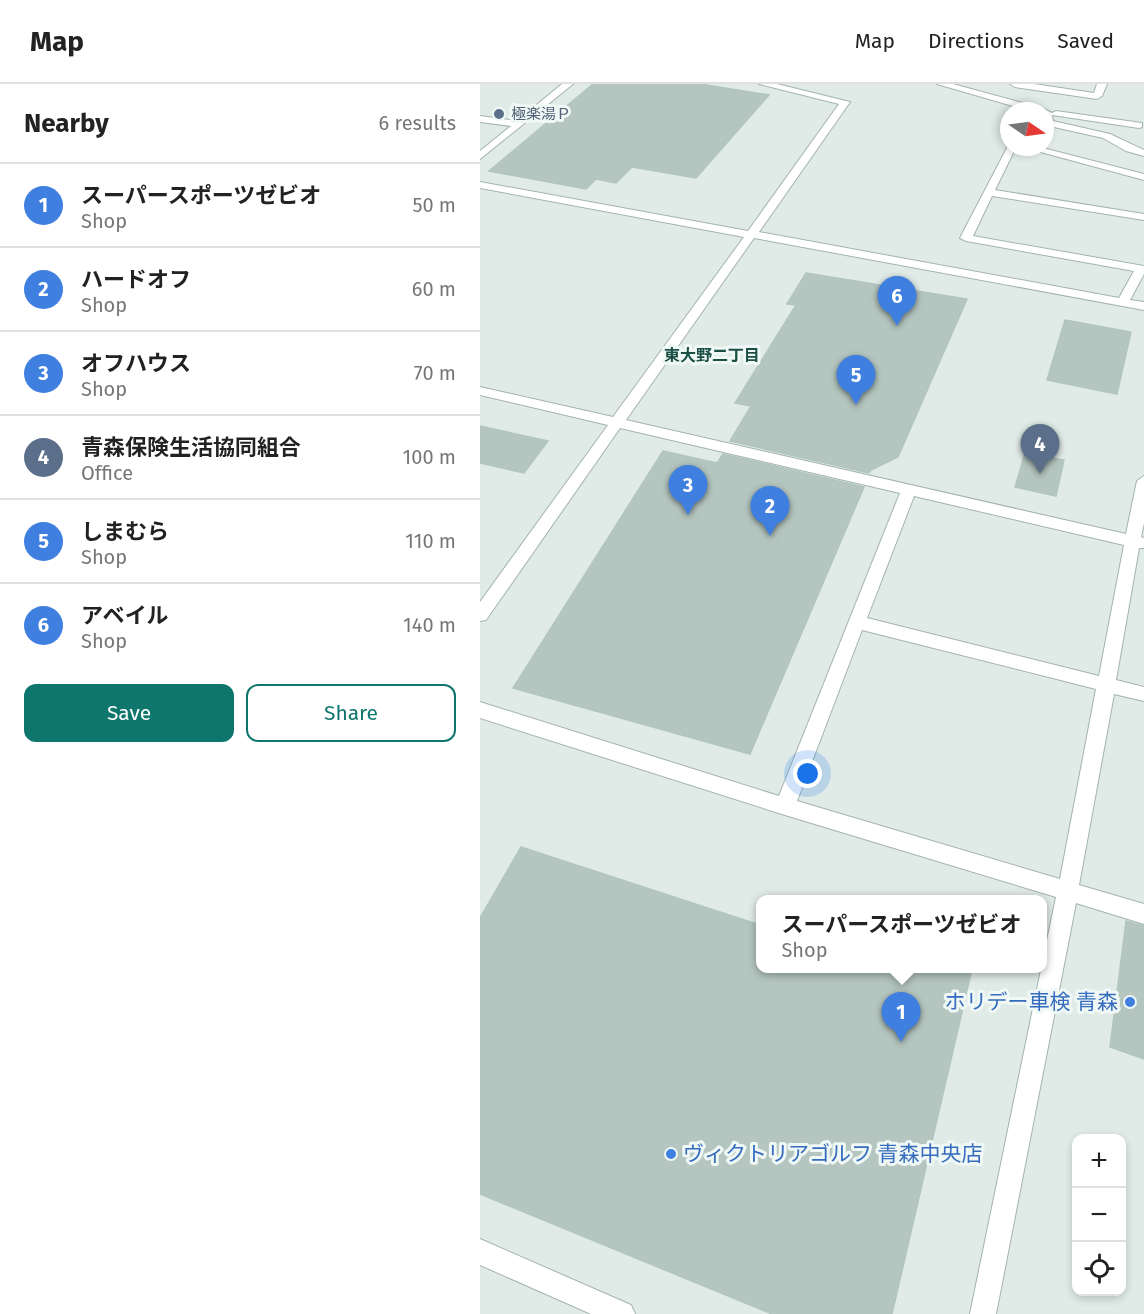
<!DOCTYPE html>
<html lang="en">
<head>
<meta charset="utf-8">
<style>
  body { margin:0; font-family:"Fira Sans","Noto Sans JP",sans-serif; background:#f6f6f6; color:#222 }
  .controls { position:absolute; right:18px; bottom:18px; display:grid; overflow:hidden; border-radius:12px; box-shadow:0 3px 9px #0003 }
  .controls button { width:54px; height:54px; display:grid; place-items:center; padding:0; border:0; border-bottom:2px solid #e0e0e0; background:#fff; color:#222; font:30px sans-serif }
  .compass { position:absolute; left:520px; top:18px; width:54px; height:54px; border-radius:50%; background:#fff; box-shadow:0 3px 9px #0003; rotate:103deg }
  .you { position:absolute; left:328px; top:690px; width:21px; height:21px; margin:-15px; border:4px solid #fff; border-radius:50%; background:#1a73e8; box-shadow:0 0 0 9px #1a73e833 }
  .badge { display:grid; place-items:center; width:39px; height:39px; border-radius:50%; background:#0f766e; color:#fff; font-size:20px; font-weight:700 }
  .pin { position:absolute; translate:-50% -50px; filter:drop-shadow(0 2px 3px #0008) }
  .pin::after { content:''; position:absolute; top:32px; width:21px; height:18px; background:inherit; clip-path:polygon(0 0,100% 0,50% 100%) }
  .popup { position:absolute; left:276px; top:811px; width:291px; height:78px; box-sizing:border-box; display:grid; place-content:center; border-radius:12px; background:#fff; filter:drop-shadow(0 2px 4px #0005); font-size:20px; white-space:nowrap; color:#767676 }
  .popup b { font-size:22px; color:#222 }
  .popup::after { content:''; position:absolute; left:50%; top:100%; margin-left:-12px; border:12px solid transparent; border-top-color:#fff }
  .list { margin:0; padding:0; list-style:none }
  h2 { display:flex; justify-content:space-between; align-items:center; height:78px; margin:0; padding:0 24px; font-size:26px }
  h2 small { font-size:20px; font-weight:400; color:#767676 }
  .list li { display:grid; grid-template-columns:39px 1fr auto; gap:18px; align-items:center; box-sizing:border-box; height:84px; padding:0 24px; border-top:2px solid #e0e0e0 }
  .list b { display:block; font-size:22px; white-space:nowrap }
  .list p { margin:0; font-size:20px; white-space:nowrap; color:#767676 }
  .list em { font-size:20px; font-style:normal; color:#767676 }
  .actions { display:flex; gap:12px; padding:18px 24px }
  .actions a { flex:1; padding:14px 0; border:2px solid #0f766e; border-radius:12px; text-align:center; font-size:21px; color:#0f766e }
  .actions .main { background:#0f766e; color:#fff }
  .icon { flex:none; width:33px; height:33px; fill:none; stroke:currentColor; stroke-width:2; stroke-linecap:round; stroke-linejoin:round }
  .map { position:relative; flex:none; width:664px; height:1230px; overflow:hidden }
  header { display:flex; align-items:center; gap:36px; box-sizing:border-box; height:84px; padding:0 30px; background:#fff; border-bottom:2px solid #e0e0e0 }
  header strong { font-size:28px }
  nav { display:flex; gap:33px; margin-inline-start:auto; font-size:21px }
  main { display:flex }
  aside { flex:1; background:#fff }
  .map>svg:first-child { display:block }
  .building { fill:#b5c6c0; stroke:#b2c5bf; stroke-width:1.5 }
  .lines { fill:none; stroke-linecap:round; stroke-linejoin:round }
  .minor-casing { stroke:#a3b3af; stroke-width:2 }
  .minor { fill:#fff; fill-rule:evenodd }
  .service-dot { fill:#5c6f8a; stroke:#f0f8f5; stroke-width:2 }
  .shop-dot { fill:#3f7fe0; stroke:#f0f8f5; stroke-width:2 }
  .labels { text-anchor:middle; stroke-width:6; stroke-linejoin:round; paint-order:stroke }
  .far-service-label { font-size:15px; fill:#4e5e75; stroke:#f0f8f5; text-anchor:start }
  .far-neighbourhood-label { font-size:16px; font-weight:bold; fill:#1b4f46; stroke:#f0f8f5 }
  .near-shop-label { font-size:21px; fill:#366cbe; stroke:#f0f8f5; text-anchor:end }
</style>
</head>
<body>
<header>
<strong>Map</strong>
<nav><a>Map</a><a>Directions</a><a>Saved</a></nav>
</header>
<main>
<aside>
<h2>Nearby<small>6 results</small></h2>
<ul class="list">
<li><span class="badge" style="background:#3f7fe0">1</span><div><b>スーパースポーツゼビオ</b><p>Shop</p></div><em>50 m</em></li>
<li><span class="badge" style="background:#3f7fe0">2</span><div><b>ハードオフ</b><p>Shop</p></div><em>60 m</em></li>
<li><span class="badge" style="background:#3f7fe0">3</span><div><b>オフハウス</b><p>Shop</p></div><em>70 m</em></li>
<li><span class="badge" style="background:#5c6f8a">4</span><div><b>青森保険生活協同組合</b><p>Office</p></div><em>100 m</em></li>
<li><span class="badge" style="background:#3f7fe0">5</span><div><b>しまむら</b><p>Shop</p></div><em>110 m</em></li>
<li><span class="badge" style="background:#3f7fe0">6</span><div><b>アベイル</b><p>Shop</p></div><em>140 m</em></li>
</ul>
<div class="actions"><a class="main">Save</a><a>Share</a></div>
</aside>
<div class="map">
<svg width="664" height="1230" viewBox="0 0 664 1230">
  <rect width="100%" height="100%" fill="#e0ebe7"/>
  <g class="building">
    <path d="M 113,0 L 220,0 L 289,11 L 216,94 L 152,83 L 136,99 L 116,95 L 106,105 L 9,87 Z"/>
    <path d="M 326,189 L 487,215 L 418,373 L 391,386 L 389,389 L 250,357 L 271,322 L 255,319 L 316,221 L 307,220 Z"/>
    <path d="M 585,236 L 651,248 L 637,310 L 567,296 Z"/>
    <path d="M 0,342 L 68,357 L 44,389 L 0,379 Z"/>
    <path d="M 183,367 L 237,379 L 243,370 L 384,403 L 270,670 L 33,604 Z"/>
    <path d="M 545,369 L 584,376 L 576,412 L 535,403 Z"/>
    <path d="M 41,763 L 280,841 L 280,885 L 492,885 L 412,1230 L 292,1230 L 0,1110 L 0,834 Z"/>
    <path d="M 646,837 L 664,842 L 664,975 L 630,963 Z"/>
  </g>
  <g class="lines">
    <g class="minor-casing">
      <g id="minor">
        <path d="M 82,0 L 93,0 L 0,75 L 0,67 L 31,42 L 0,38 L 0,32 L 37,37 Z"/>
        <path d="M 279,0 L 297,0 L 370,18 L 279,148 L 639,214 L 654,187 L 486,157 L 480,154 L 529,60 L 529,63 L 536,63 L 515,106 L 664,130 L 664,136 L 512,112 L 493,152 L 664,182 L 664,190 L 650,216 L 664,218 L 664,226 L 274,154 L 146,336 L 646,450 L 657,397 L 664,392 L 664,439 L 661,453 L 664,454 L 664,464 L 659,464 L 636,596 L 664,603 L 664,617 L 634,610 L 599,801 L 664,820 L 664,840 L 596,819 L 516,1230 L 490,1230 L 576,813 L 305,731 L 0,634 L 0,618 L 299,712 L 420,409 L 140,344 L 6,536 L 0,537 L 0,518 L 128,341 L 0,311 L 0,303 L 133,333 L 264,153 L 0,104 L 0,98 L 268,147 L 359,20 ZM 434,412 L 644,461 L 619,592 L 387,534 ZM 382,546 L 616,605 L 580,795 L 317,717 Z"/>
        <path d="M 457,0 L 473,0 L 564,25 L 572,29 L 576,27 L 662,39 L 662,43 L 659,44 L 572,31 L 573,37 L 630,50 L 664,66 L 664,72 L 646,67 L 623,54 L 565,41 L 565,27 L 550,27 Z"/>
        <path d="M 530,0 L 554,0 L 614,9 L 617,0 L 627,0 L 622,12 L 617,15 L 535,3 Z"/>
        <path d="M 542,63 L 559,63 L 664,90 L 664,96 Z"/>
        <path d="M 0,1155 L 151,1221 L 155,1230 L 111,1230 L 0,1181 Z"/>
      </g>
    </g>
    <use href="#minor" class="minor"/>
  </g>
  <circle class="service-dot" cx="19" cy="30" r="6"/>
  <g class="shop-dot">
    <circle cx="650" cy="918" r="6"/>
    <circle cx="191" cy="1070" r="6"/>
  </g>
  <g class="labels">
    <g class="far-service-label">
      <text x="31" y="35">極楽湯Ｐ</text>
    </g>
    <g class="far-neighbourhood-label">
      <text x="232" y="277">東大野二丁目</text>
    </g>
    <g class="near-shop-label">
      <text x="638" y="925">ホリデー車検 青森</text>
      <text x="203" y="1077" text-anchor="start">ヴィクトリアゴルフ 青森中央店</text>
    </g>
  </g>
</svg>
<div class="controls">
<button>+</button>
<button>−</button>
<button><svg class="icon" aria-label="locate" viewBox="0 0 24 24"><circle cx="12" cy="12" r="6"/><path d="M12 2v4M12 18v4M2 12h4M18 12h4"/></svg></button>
</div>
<svg class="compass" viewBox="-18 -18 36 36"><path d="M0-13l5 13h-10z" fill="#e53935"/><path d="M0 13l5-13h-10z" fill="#767676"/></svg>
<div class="you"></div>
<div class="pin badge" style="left:421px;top:958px;background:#3f7fe0">1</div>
<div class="popup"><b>スーパースポーツゼビオ</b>Shop</div>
<div class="pin badge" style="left:290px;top:452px;background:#3f7fe0">2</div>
<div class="pin badge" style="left:208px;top:431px;background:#3f7fe0">3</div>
<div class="pin badge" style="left:560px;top:390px;background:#5c6f8a">4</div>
<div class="pin badge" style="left:376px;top:321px;background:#3f7fe0">5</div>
<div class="pin badge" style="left:417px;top:242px;background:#3f7fe0">6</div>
</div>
</main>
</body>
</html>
